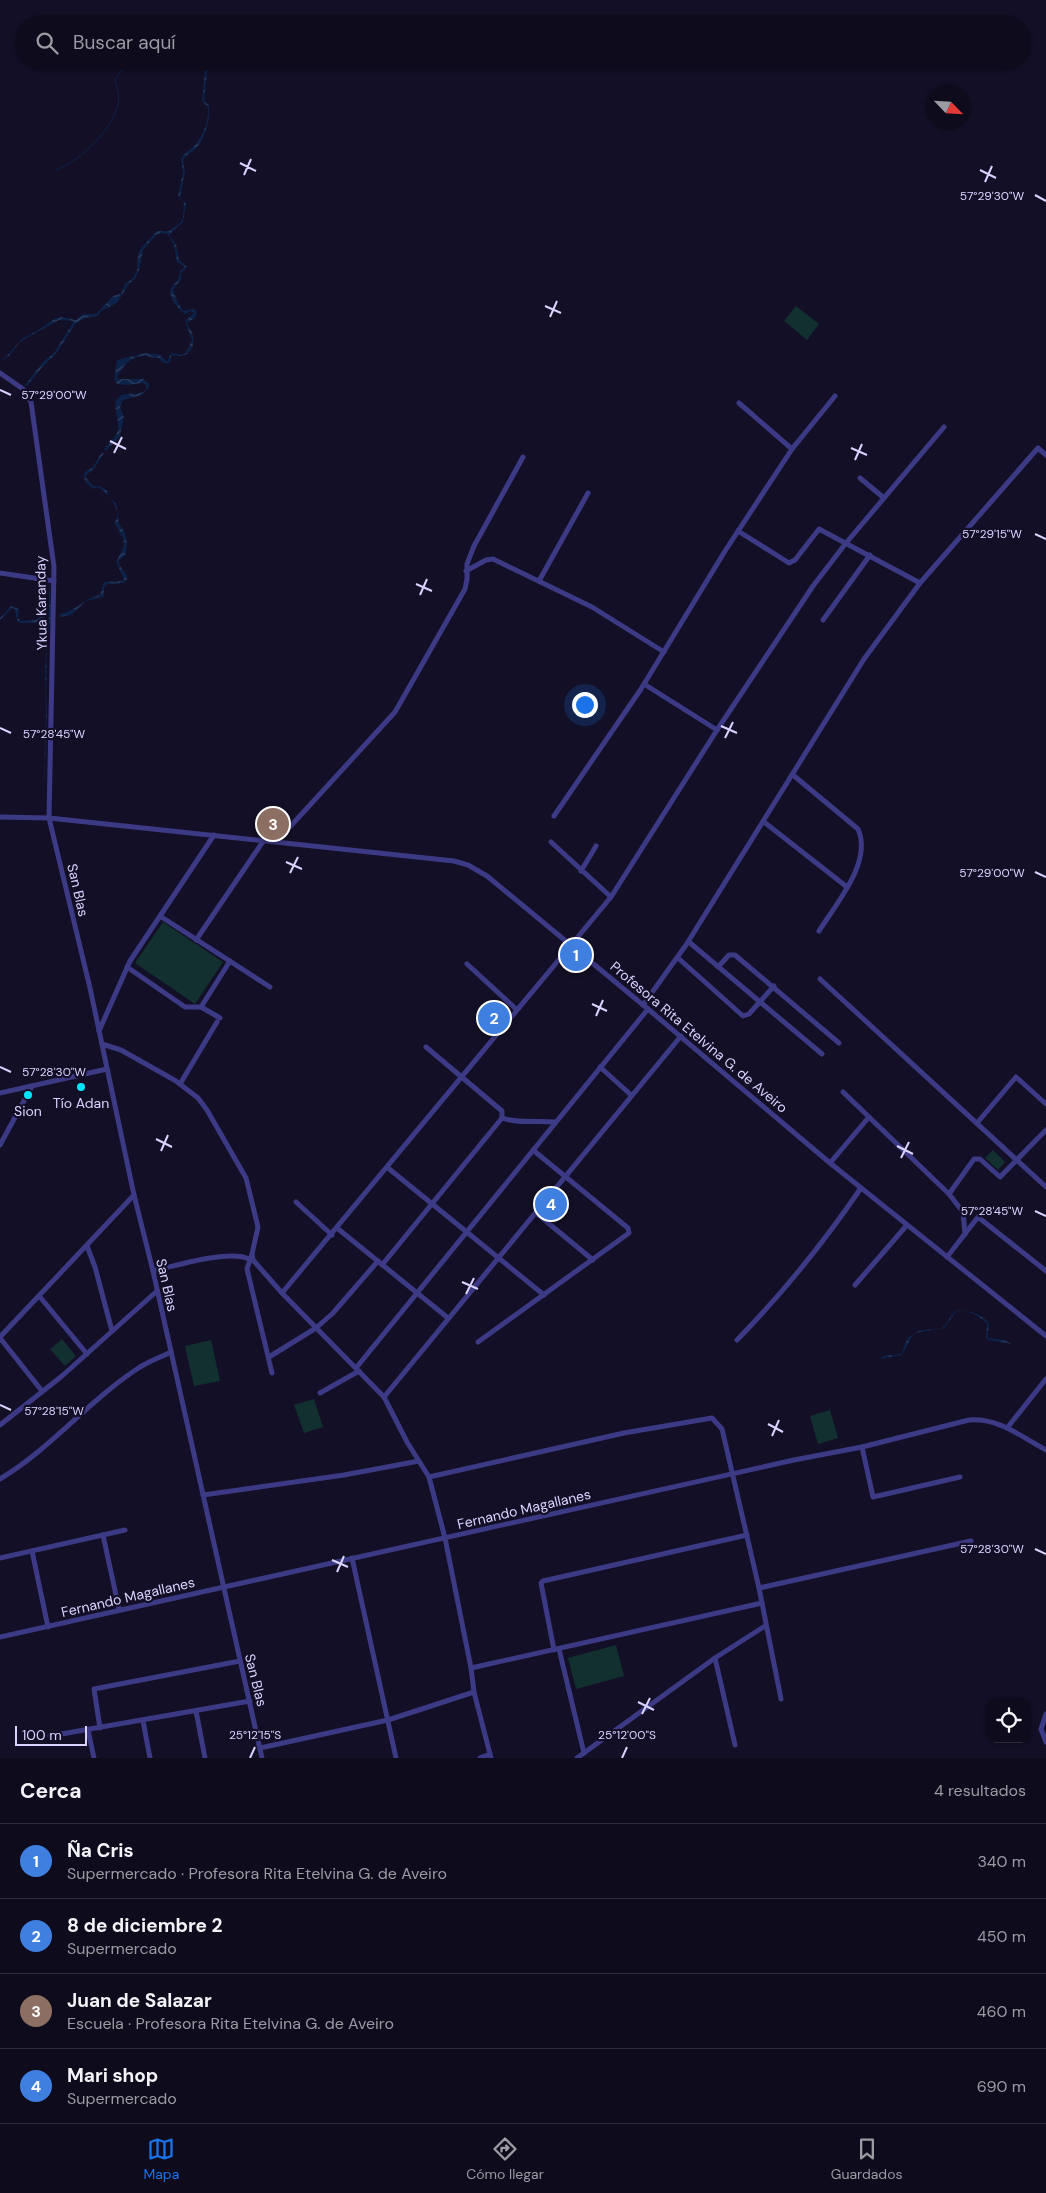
<!DOCTYPE html>
<html lang="es">
<head>
<meta charset="utf-8">
<style>
  body { margin:0; font-family:"DM Sans",sans-serif; background:#1c1929; color:#f1f3f6 }
  .controls { position:absolute; right:15px; bottom:15px; display:grid; overflow:hidden; border-radius:10px; box-shadow:0 1px 4px #0004 }
  .controls button { width:45px; height:45px; display:grid; place-items:center; padding:0; border:0; border-bottom:1px solid #2e2b3b; background:#0e0b1c; color:#f1f3f6; font:25px sans-serif }
  .compass { position:absolute; left:926px; top:85px; width:45px; height:45px; border-radius:50%; background:#0e0b1c; box-shadow:0 1px 4px #0004; rotate:115deg }
  .scale { position:absolute; left:15px; bottom:12px; width:72px; box-sizing:border-box; padding-left:5px; border:2px solid #d9d4ff; border-top:0; font-size:14px; line-height:18px; white-space:nowrap; color:#d9d4ff; -webkit-text-stroke:4px #130f26; paint-order:stroke }
  .you { position:absolute; left:584px; top:704px; width:18px; height:18px; margin:-12px; border:4px solid #fff; border-radius:50%; background:#1a73e8; box-shadow:0 0 0 8px #1a73e833 }
  .badge { display:grid; place-items:center; width:32px; height:32px; border-radius:50%; background:#1a73e8; color:#fff; font-size:16px; font-weight:700 }
  .pin { position:absolute; translate:-50% -50%; border:2px solid #fff; box-shadow:0 1px 5px #0006 }
  .list { margin:0; padding:0; list-style:none }
  h2 { display:flex; justify-content:space-between; align-items:center; height:65px; margin:0; padding:0 20px; font-size:21px }
  h2 small { font-size:16px; font-weight:400; color:#9b9ba3 }
  .list li { display:grid; grid-template-columns:32px 1fr auto; gap:15px; align-items:center; box-sizing:border-box; height:75px; padding:0 20px; border-top:1px solid #2e2b3b }
  .list b { display:block; font-size:19px; white-space:nowrap }
  .list p { margin:0; font-size:16px; white-space:nowrap; color:#9b9ba3 }
  .list em { font-size:16px; font-style:normal; color:#9b9ba3 }
  .icon { flex:none; width:28px; height:28px; fill:none; stroke:currentColor; stroke-width:2; stroke-linecap:round; stroke-linejoin:round }
  .map { position:relative; flex:none; width:1046px; height:1758px; overflow:hidden }
  .search { position:absolute; background:#0e0b1c; box-shadow:0 1px 4px #0004; left:15px; right:15px; top:15px; height:55px; display:flex; align-items:center; gap:12px; box-sizing:border-box; padding:0 18px; border-radius:28px; color:#9b9ba3; font-size:19px }
  .sheet { height:365px; background:#0e0b1c }
  nav { display:flex; justify-content:space-around; align-items:center; box-sizing:border-box; height:70px; border-top:1px solid #2e2b3b; background:#0e0b1c; font-size:14px; color:#9b9ba3 }
  nav a { display:grid; justify-items:center; gap:2px }
  nav .on { color:#1a73e8 }
  .map>svg:first-child { display:block }
  .green { fill:#12302f }
  .water { fill:url(#water-waves) }
  .lines { fill:none; stroke-linecap:round; stroke-linejoin:round }
  .stream { stroke:#0c2248; stroke-width:1 }
  .minor { stroke:#3d3a85; stroke-width:5 }
  .ticks { fill:none; stroke:#d9d4ff; stroke-width:2 }
  .poi-dot { fill:#00e5ff; stroke:#130f26; stroke-width:2 }
  .labels { text-anchor:middle; stroke-width:4.5; stroke-linejoin:round; paint-order:stroke }
  .street-label { font-size:14px; fill:#d9d4ff; stroke:#130f26 }
  .poi-label { font-size:14px; fill:#d9d4ff; stroke:#130f26 }
  .ticks-label { font-size:12px; text-anchor:middle; fill:#d9d4ff; stroke:#130f26; stroke-width:4.5; stroke-linejoin:round; paint-order:stroke }
</style>
</head>
<body>
<div class="map">
<svg width="1046" height="1758" viewBox="0 0 1046 1758">
  <defs>
    <pattern id="water-waves" width="16" height="10" patternUnits="userSpaceOnUse" patternTransform="scale(1.25)"><rect width="16" height="10" fill="#0c2248"/><path d="M0 5q4-4 8 0t8 0" fill="none" stroke="#2f4163"/></pattern>
  </defs>
  <rect width="100%" height="100%" fill="#130f26"/>
  <g class="green">
    <path d="M 796,306 L 819,324 L 807,340 L 784,321 Z"/>
    <path d="M 163,922 L 223,962 L 195,1004 L 135,963 Z"/>
    <path d="M 993,1150 L 1005,1162 L 998,1170 L 985,1158 Z"/>
    <path d="M 62,1339 L 76,1356 L 65,1366 L 50,1349 Z"/>
    <path d="M 211,1340 L 220,1381 L 194,1386 L 185,1346 Z"/>
    <path d="M 314,1399 L 323,1427 L 304,1433 L 294,1405 Z"/>
    <path d="M 830,1410 L 838,1438 L 818,1444 L 810,1416 Z"/>
    <path d="M 616,1645 L 624,1676 L 576,1689 L 568,1658 Z"/>
  </g>
  <g class="water">
    <path d="M 206,61 L 208,65 L 204,100 L 209,106 C 210,119 205,140 195,149 C 190,154 187,154 183,160 L 185,172 L 180,197 L 186,203 L 183,222 L 170,234 L 170,237 L 176,244 L 179,260 L 187,267 L 181,273 L 181,279 L 173,290 L 178,303 L 183,311 L 194,309 L 197,313 L 194,319 L 187,322 C 188,328 192,330 193,336 C 196,352 184,359 171,355 L 171,361 L 168,364 L 162,362 L 159,358 C 154,358 151,357 146,356 C 130,355 124,366 117,377 L 118,379 L 143,379 L 149,384 L 149,387 L 142,395 L 123,400 L 120,407 L 124,417 L 120,436 L 106,451 L 104,449 C 109,443 115,439 118,430 C 120,421 112,406 117,399 C 124,390 139,397 146,390 L 146,385 L 143,383 L 127,385 L 117,384 L 114,379 L 117,360 L 146,353 L 160,355 L 167,362 L 171,353 L 182,355 L 186,353 L 192,340 L 185,321 L 194,313 L 191,311 L 185,314 C 178,309 168,297 171,289 C 175,280 178,285 180,271 L 185,267 L 177,262 L 174,245 L 168,234 L 161,233 L 156,235 L 143,250 L 139,270 L 135,279 L 129,284 L 117,303 L 101,311 L 98,316 L 85,318 L 75,324 L 56,354 L 43,366 L 27,386 L 25,385 L 43,362 L 54,353 L 74,321 L 59,320 L 28,337 L 19,343 L 10,355 L 0,363 L 23,338 L 37,331 L 54,319 L 61,317 L 76,320 L 83,314 L 96,314 L 113,296 L 121,294 L 125,284 L 132,279 L 137,271 L 138,254 L 141,248 L 157,231 L 169,231 L 180,223 L 183,218 L 184,202 L 178,196 L 183,172 L 181,159 C 185,152 191,150 195,145 C 204,134 209,121 208,107 L 202,101 Z"/>
    <path d="M 102,452 L 104,453 L 94,469 L 86,475 L 86,478 L 93,486 L 99,486 L 107,490 L 108,497 L 116,503 L 119,524 L 124,531 L 127,543 L 125,556 L 119,560 L 119,564 L 127,576 L 127,580 L 123,583 L 107,584 L 104,588 L 104,597 L 86,601 L 71,615 L 60,617 L 60,614 C 76,611 84,598 100,595 L 104,582 L 122,581 L 124,579 L 116,562 L 124,546 L 123,538 L 115,524 C 115,521 116,519 117,517 C 119,506 106,492 98,487 L 93,489 C 87,484 82,480 85,472 L 93,467 Z"/>
    <path d="M 49,583 L 51,615 L 47,641 L 46,692 L 47,714 L 43,811 L 46,714 L 45,670 L 49,615 L 35,623 L 20,623 L 17,620 L 15,609 L 12,608 L 0,620 L 0,618 L 11,606 L 19,609 L 18,618 L 21,621 L 35,620 L 49,612 Z"/>
    <path d="M 963,1310 L 956,1312 L 944,1328 L 914,1333 C 909,1340 906,1350 901,1355 L 880,1359 L 883,1356 L 901,1354 C 904,1350 904,1344 907,1340 C 916,1327 929,1331 942,1328 C 948,1323 950,1316 955,1312 C 962,1307 984,1315 988,1322 C 990,1326 987,1334 988,1338 L 1004,1340 L 1012,1344 L 988,1340 L 986,1338 L 987,1323 L 976,1315 Z"/>
  </g>
  <g class="lines">
    <path class="stream" d="M 56,170 C 81,160 112,131 118,104 C 120,96 117,87 115,80 L 121,71 L 145,61"/>
    <g class="minor">
      <path d="M 0,373 L 23,389 L 31,402 L 54,567 L 49,818 L 90,988 L 134,1195 L 153,1271 L 262,1758"/>
      <path d="M 739,403 L 792,449"/>
      <path d="M 860,478 L 884,498"/>
      <path d="M 738,531 L 789,563 L 795,560 L 819,529 L 920,583"/>
      <path d="M 466,571 L 486,560 L 493,559 L 592,607 L 664,652"/>
      <path d="M 0,573 L 54,581"/>
      <path d="M 539,581 L 588,493"/>
      <path d="M 823,620 L 870,555"/>
      <path d="M 644,684 L 717,730"/>
      <path d="M 793,775 L 858,829 C 873,862 835,905 819,931"/>
      <path d="M 554,816 L 641,689 L 725,551 L 792,449 L 835,396"/>
      <path d="M 0,817 L 49,818 L 454,861 L 468,865 L 487,876 L 648,1009 L 830,1163 L 1046,1336"/>
      <path d="M 764,822 L 847,887"/>
      <path d="M 277,841 L 395,712 L 465,589 L 467,579 L 467,564 L 474,546 L 523,457"/>
      <path d="M 551,842 L 611,897"/>
      <path d="M 581,871 L 596,846"/>
      <path d="M 160,916 L 270,987"/>
      <path d="M 196,940 L 264,840"/>
      <path d="M 689,942 L 822,1054"/>
      <path d="M 678,958 L 743,1016 L 749,1014 L 774,986"/>
      <path d="M 467,964 L 516,1009"/>
      <path d="M 127,967 L 185,1007 L 201,1007 L 220,1018"/>
      <path d="M 718,967 L 729,955 L 735,955 L 839,1043"/>
      <path d="M 820,979 L 1046,1187"/>
      <path d="M 643,1005 L 686,945 L 864,659 L 920,583 L 1038,448 L 1046,455"/>
      <path d="M 201,1007 L 230,961"/>
      <path d="M 99,1031 L 130,961 L 214,835"/>
      <path d="M 102,1044 L 121,1050 L 176,1081 L 198,1098 L 207,1110 L 246,1178 L 258,1227 L 252,1254 L 253,1260 L 282,1293 L 384,1397 L 407,1442 L 429,1477 L 445,1538 L 471,1668 L 474,1692 L 491,1758"/>
      <path d="M 426,1047 L 502,1111 L 502,1118 C 518,1124 537,1120 555,1122"/>
      <path d="M 600,1067 L 631,1095"/>
      <path d="M 180,1084 L 217,1022"/>
      <path d="M 843,1092 L 949,1194 L 963,1212 L 965,1234"/>
      <path d="M 0,1093 L 107,1069"/>
      <path d="M 977,1123 L 1016,1077 L 1046,1104"/>
      <path d="M 0,1145 L 32,1086"/>
      <path d="M 830,1163 L 869,1117"/>
      <path d="M 388,1168 L 544,1295"/>
      <path d="M 949,1194 L 974,1159 L 980,1159 L 1000,1177 L 1046,1130"/>
      <path d="M 296,1202 L 332,1235"/>
      <path d="M 536,1213 L 593,1260"/>
      <path d="M 337,1228 L 448,1318"/>
      <path d="M 87,1246 L 95,1267 L 112,1331"/>
      <path d="M 252,1254 L 247,1269 L 272,1373"/>
      <path d="M 947,1257 L 978,1217 L 1046,1271"/>
      <path d="M 382,1265 L 502,1118"/>
      <path d="M 153,1271 C 174,1266 230,1249 249,1259"/>
      <path d="M 855,1285 L 907,1225"/>
      <path d="M 282,1293 L 611,897 L 717,730 L 813,586 L 846,543 L 944,427"/>
      <path d="M 40,1297 L 87,1354"/>
      <path d="M 0,1337 L 134,1195"/>
      <path d="M 0,1338 L 42,1391"/>
      <path d="M 737,1340 C 782,1294 824,1242 861,1188"/>
      <path d="M 478,1342 L 629,1233 L 628,1228 L 533,1150"/>
      <path d="M 269,1357 L 316,1328 L 333,1313 L 378,1261"/>
      <path d="M 356,1368 L 648,1009"/>
      <path d="M 320,1393 L 359,1371"/>
      <path d="M 384,1397 L 681,1036"/>
      <path d="M 0,1425 L 62,1376 L 157,1291"/>
      <path d="M 1007,1428 L 1046,1379"/>
      <path d="M 862,1447 L 873,1497 L 960,1477"/>
      <path d="M 429,1477 L 624,1433 L 712,1418 L 722,1429 L 759,1588 L 781,1699"/>
      <path d="M 0,1479 C 52,1448 90,1399 140,1367 C 150,1361 161,1357 171,1352"/>
      <path d="M 203,1495 L 344,1475 L 419,1461"/>
      <path d="M 103,1535 L 119,1609"/>
      <path d="M 32,1551 L 48,1627"/>
      <path d="M 0,1558 L 125,1530"/>
      <path d="M 352,1558 L 396,1758"/>
      <path d="M 759,1588 L 971,1541"/>
      <path d="M 0,1637 L 794,1460 L 862,1447 L 969,1420 C 999,1418 1020,1436 1046,1450"/>
      <path d="M 559,1649 L 584,1753"/>
      <path d="M 554,1650 L 541,1583 L 543,1581 L 747,1535"/>
      <path d="M 715,1658 L 735,1745"/>
      <path d="M 471,1668 L 762,1603"/>
      <path d="M 196,1711 L 205,1758"/>
      <path d="M 1046,1714 L 1041,1729 L 1046,1742"/>
      <path d="M 143,1721 L 150,1758"/>
      <path d="M 100,1728 L 94,1689 L 240,1661"/>
      <path d="M 88,1730 L 94,1758"/>
      <path d="M 50,1736 L 250,1701"/>
      <path d="M 260,1748 L 388,1720 L 474,1692"/>
      <path d="M 480,1758 L 490,1754"/>
      <path d="M 577,1758 L 715,1658 L 765,1626"/>
    </g>
  </g>
  <path class="ticks" d="M 240,163 L 256,171M 980,170 L 996,178M 244,175 L 251,159M 985,182 L 992,166M 1035,195 L 1046,201M 545,306 L 561,313M 550,317 L 557,301M 0,390 L 11,395M 110,441 L 126,449M 851,448 L 867,455M 114,453 L 122,437M 855,460 L 862,444M 1035,534 L 1046,539M 416,584 L 432,591M 420,595 L 427,579M 721,726 L 737,733M 0,728 L 11,733M 725,738 L 733,722M 286,862 L 302,869M 1035,872 L 1046,877M 290,873 L 298,857M 592,1004 L 607,1011M 596,1016 L 603,1000M 0,1067 L 11,1072M 156,1139 L 172,1147M 897,1146 L 913,1154M 161,1151 L 168,1135M 901,1158 L 909,1142M 1035,1211 L 1046,1216M 462,1282 L 478,1289M 466,1294 L 474,1278M 0,1405 L 11,1410M 768,1424 L 783,1432M 772,1436 L 779,1420M 1035,1549 L 1046,1554M 332,1560 L 348,1567M 337,1572 L 344,1556M 638,1702 L 654,1710M 642,1714 L 650,1698M 250,1758 L 255,1747M 622,1758 L 627,1747"/>
  <g class="poi-dot">
    <circle cx="81" cy="1087" r="5"/>
    <circle cx="28" cy="1095" r="5"/>
  </g>
  <g class="labels">
    <g class="street-label">
      <text transform="translate(41 603) rotate(-91)" y="5">Ykua Karanday</text>
      <text transform="translate(78 890) rotate(77)" y="5">San Blas</text>
      <text transform="translate(699 1037) rotate(40)" y="5">Profesora Rita Etelvina G. de Aveiro</text>
      <text transform="translate(167 1285) rotate(77)" y="5">San Blas</text>
      <text transform="translate(524 1509) rotate(-13)" y="5">Fernando Magallanes</text>
      <text transform="translate(128 1597) rotate(-13)" y="5">Fernando Magallanes</text>
      <text transform="translate(256 1680) rotate(76)" y="5">San Blas</text>
    </g>
    <g class="poi-label">
      <text x="81" y="1108">Tío Adan</text>
      <text x="28" y="1116">Sion</text>
    </g>
  </g>
  <g class="ticks-label">
    <text x="992" y="200">57°29'30"W</text>
    <text x="54" y="399">57°29'00"W</text>
    <text x="992" y="538">57°29'15"W</text>
    <text x="54" y="738">57°28'45"W</text>
    <text x="992" y="877">57°29'00"W</text>
    <text x="54" y="1076">57°28'30"W</text>
    <text x="992" y="1215">57°28'45"W</text>
    <text x="54" y="1415">57°28'15"W</text>
    <text x="992" y="1553">57°28'30"W</text>
    <text x="255" y="1739">25°12'15"S</text>
    <text x="627" y="1739">25°12'00"S</text>
  </g>
</svg>
<div class="controls">
<button><svg class="icon" aria-label="locate" viewBox="0 0 24 24"><circle cx="12" cy="12" r="6"/><path d="M12 2v4M12 18v4M2 12h4M18 12h4"/></svg></button>
</div>
<svg class="compass" viewBox="-18 -18 36 36"><path d="M0-13l5 13h-10z" fill="#e53935"/><path d="M0 13l5-13h-10z" fill="#9b9ba3"/></svg>
<div class="scale">100 m</div>
<div class="you"></div>
<div class="pin badge" style="left:576px;top:955px;background:#3f7fe0">1</div>
<div class="pin badge" style="left:494px;top:1018px;background:#3f7fe0">2</div>
<div class="pin badge" style="left:273px;top:824px;background:#8d6e63">3</div>
<div class="pin badge" style="left:551px;top:1204px;background:#3f7fe0">4</div>
<div class="search"><svg class="icon" aria-label="search" viewBox="0 0 24 24"><circle cx="10" cy="10" r="6"/><path d="M15 15l6 6"/></svg>Buscar aquí</div>
</div>
<section class="sheet">
<h2>Cerca<small>4 resultados</small></h2>
<ul class="list">
<li><span class="badge" style="background:#3f7fe0">1</span><div><b>Ña Cris</b><p>Supermercado · Profesora Rita Etelvina G. de Aveiro</p></div><em>340 m</em></li>
<li><span class="badge" style="background:#3f7fe0">2</span><div><b>8 de diciembre 2</b><p>Supermercado</p></div><em>450 m</em></li>
<li><span class="badge" style="background:#8d6e63">3</span><div><b>Juan de Salazar</b><p>Escuela · Profesora Rita Etelvina G. de Aveiro</p></div><em>460 m</em></li>
<li><span class="badge" style="background:#3f7fe0">4</span><div><b>Mari shop</b><p>Supermercado</p></div><em>690 m</em></li>
</ul>
</section>
<nav>
<a class="on"><svg class="icon" aria-label="map" viewBox="0 0 24 24"><path d="M3 6l6-2 6 2 6-2v14l-6 2-6-2-6 2zM9 4v14M15 6v14"/></svg>Mapa</a>
<a><svg class="icon" aria-label="directions" viewBox="0 0 24 24"><path d="M12 3l9 9-9 9-9-9zM9 14v-3h6M13 9l2 2-2 2"/></svg>Cómo llegar</a>
<a><svg class="icon" aria-label="saved" viewBox="0 0 24 24"><path d="M7 4h10v16l-5-4-5 4z"/></svg>Guardados</a>
</nav>
</body>
</html>
